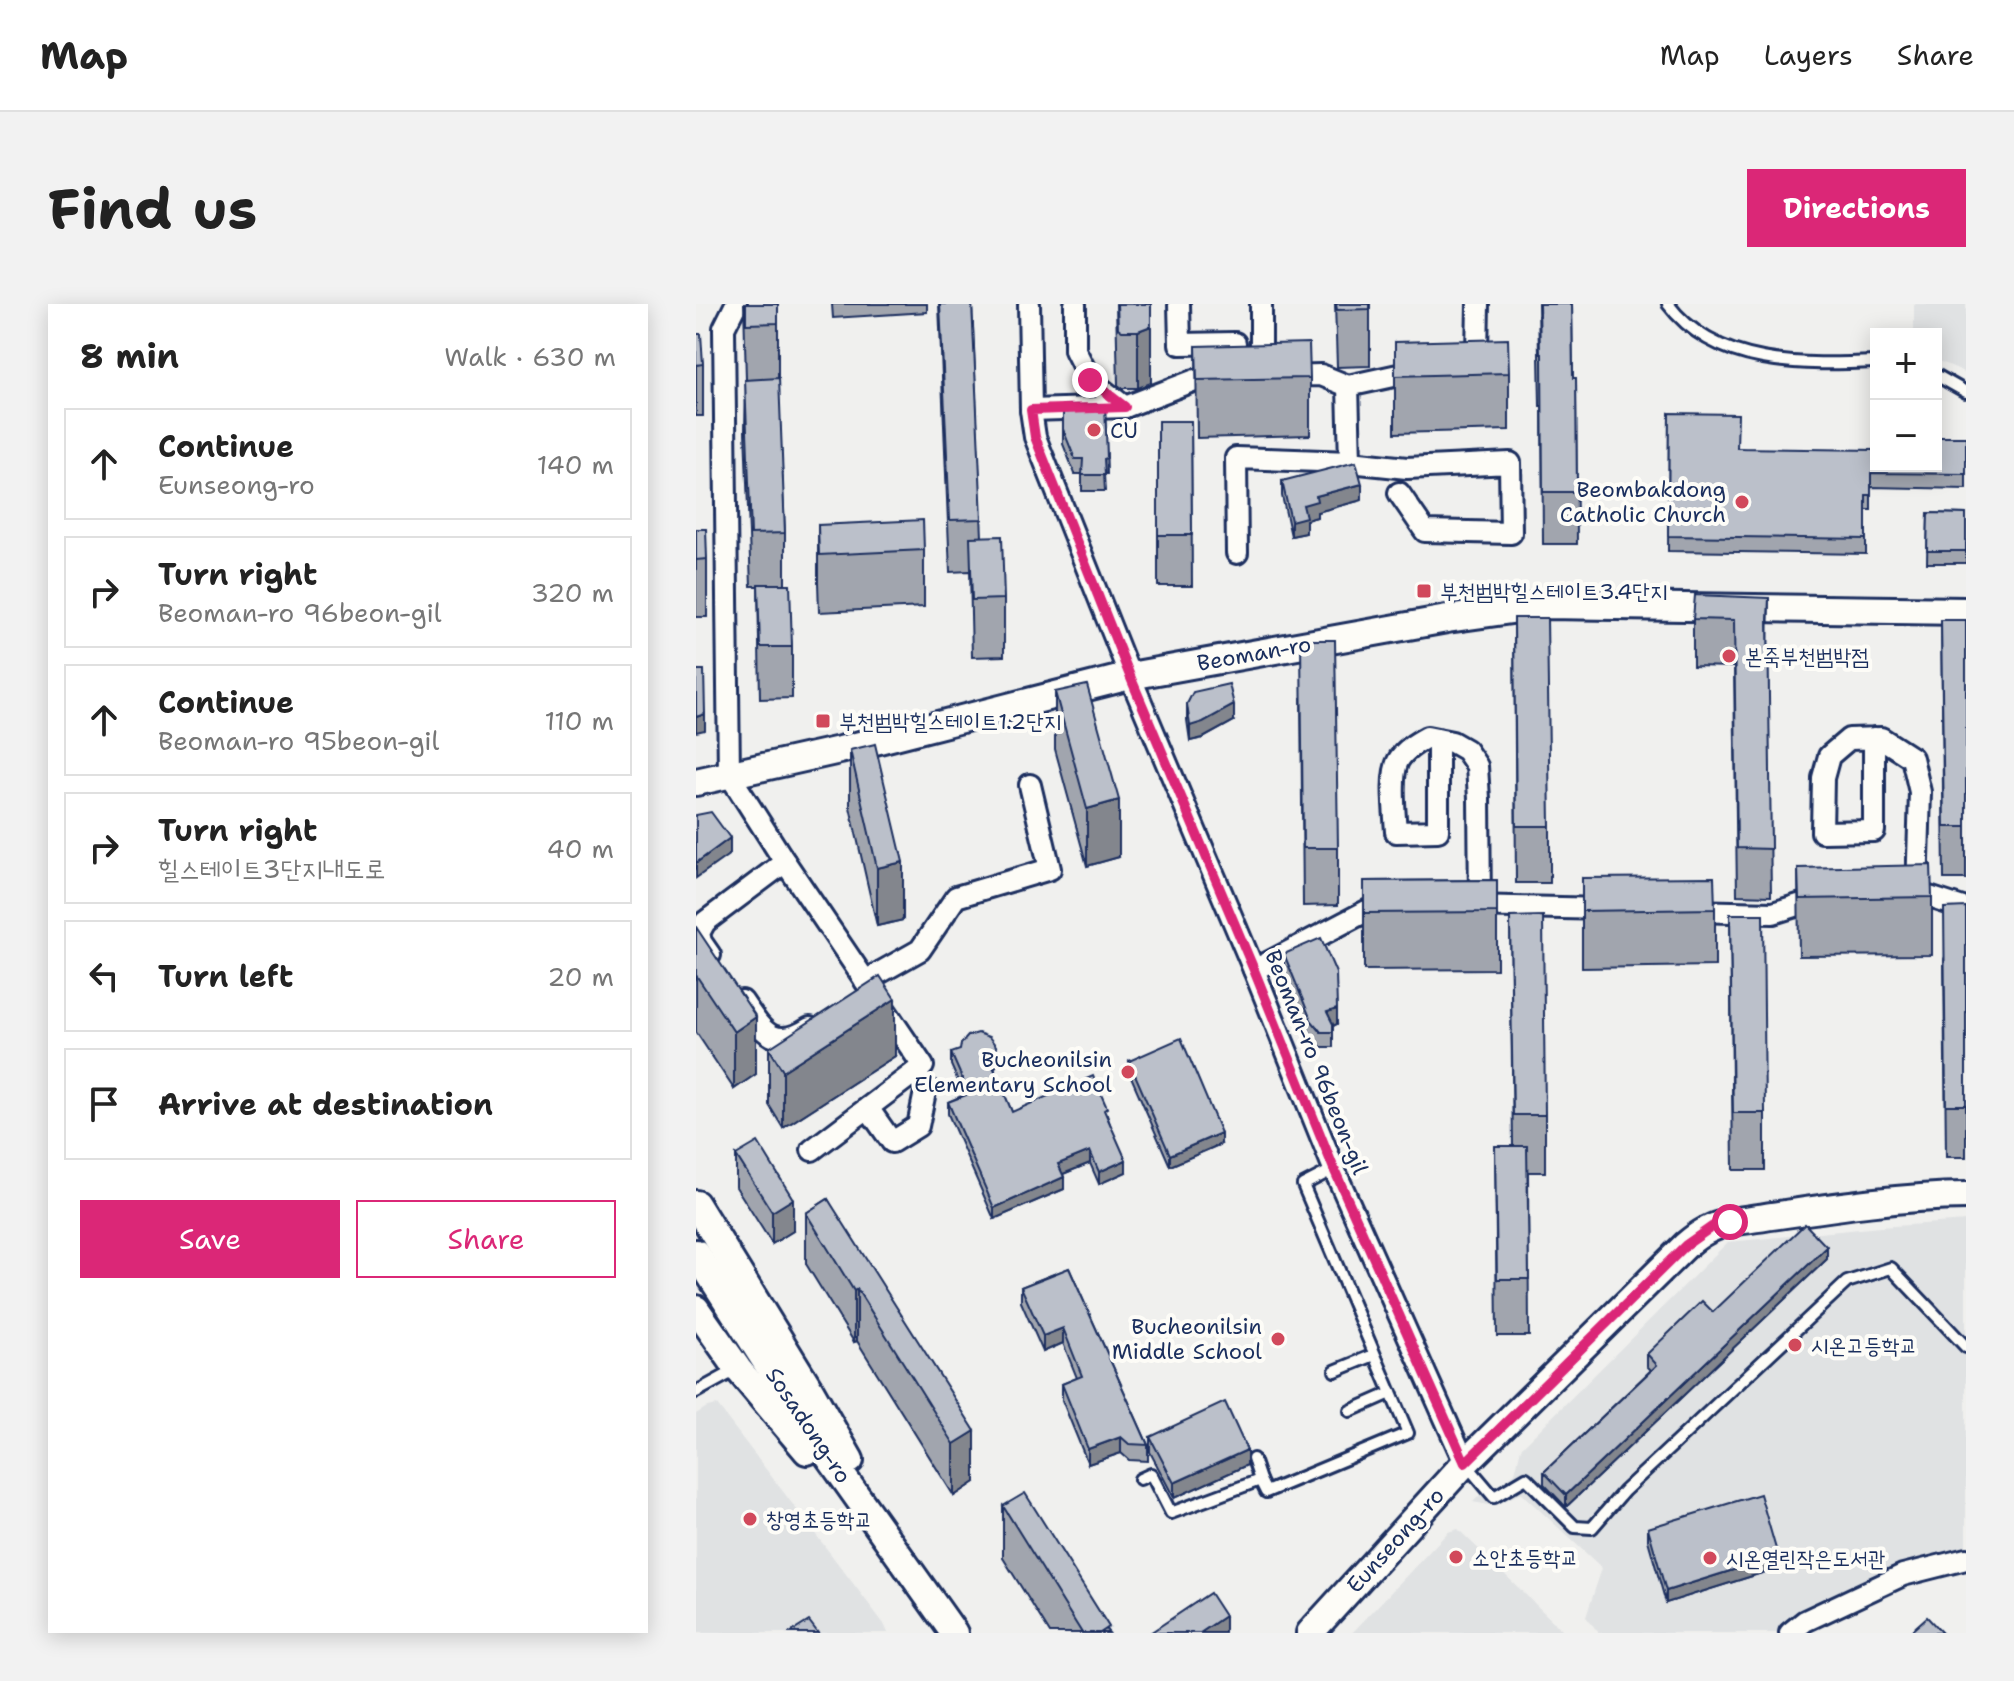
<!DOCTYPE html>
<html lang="en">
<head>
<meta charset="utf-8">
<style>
  body { margin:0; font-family:"Shantell Sans","Poor Story",sans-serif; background:#f2f2f2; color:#222 }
  .controls { position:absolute; right:24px; top:24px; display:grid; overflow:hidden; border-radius:0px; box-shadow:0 4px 20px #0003 }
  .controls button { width:72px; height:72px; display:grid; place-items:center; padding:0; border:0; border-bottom:2px solid #e0e0e0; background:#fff; color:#222; font:40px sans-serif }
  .stop { position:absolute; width:24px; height:24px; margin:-18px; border:6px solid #db2777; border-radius:50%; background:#fff }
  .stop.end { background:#db2777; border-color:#fff; box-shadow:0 2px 8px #0008 }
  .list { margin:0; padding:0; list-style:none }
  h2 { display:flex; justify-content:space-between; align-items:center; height:104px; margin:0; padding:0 32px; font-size:34px }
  h2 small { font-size:26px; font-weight:400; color:#767676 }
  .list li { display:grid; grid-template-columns:52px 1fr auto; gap:24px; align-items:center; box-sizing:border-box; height:112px; margin:0 16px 16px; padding:0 16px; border:2px solid #e0e0e0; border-radius:0px }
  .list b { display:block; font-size:30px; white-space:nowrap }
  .list p { margin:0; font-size:26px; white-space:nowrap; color:#767676 }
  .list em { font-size:26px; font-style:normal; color:#767676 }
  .actions { display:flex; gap:16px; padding:24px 32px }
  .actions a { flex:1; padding:18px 0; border:2px solid #db2777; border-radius:0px; text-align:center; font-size:28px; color:#db2777 }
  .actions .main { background:#db2777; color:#fff }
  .icon { flex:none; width:44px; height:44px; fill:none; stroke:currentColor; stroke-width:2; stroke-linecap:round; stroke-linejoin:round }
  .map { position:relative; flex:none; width:1270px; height:1329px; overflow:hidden; border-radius:0px }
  header { display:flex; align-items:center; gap:48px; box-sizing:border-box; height:112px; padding:0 40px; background:#fff; border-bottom:2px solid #e0e0e0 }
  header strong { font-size:38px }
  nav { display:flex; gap:44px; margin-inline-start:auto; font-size:28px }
  .intro { display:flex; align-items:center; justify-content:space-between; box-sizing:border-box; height:192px; padding:0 48px }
  h1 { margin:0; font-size:56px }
  .button { padding:20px 36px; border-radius:0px; background:#db2777; color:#fff; font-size:28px; font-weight:700 }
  main { display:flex; gap:48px; padding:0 48px }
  aside { flex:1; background:#fff; border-radius:0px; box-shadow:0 4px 20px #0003 }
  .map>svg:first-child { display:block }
  .built { fill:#e0e2e3 }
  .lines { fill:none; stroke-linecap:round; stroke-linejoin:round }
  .service-casing { stroke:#1b2f5e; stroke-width:16 }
  .minor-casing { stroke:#1b2f5e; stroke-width:26 }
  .tertiary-casing { stroke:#1b2f5e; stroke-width:32 }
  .service { stroke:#fdfcf7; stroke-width:10 }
  .minor { stroke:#fdfcf7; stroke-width:20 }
  .tertiary { stroke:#fdfcf7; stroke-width:26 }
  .wall { fill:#a1a5ae; stroke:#1b2f5e; stroke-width:2 }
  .shaded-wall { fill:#83868d; stroke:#1b2f5e; stroke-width:2 }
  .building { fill:#bbc0ca; stroke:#1b2f5e; stroke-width:2 }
  .route { stroke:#db2777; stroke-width:10 }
  .poi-dot { fill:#d1495b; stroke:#fdfcf7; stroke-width:3 }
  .labels { text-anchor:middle; stroke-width:8; stroke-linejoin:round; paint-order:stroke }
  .poi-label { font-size:22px; fill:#1b2f5e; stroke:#fdfcf7; text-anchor:start }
  .street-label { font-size:22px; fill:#1b2f5e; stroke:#fdfcf7 }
</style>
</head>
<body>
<header>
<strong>Map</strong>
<nav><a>Map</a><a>Layers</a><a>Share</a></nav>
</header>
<div class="intro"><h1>Find us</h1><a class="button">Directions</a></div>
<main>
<aside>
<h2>8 min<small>Walk · 630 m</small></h2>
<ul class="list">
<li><svg class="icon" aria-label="ahead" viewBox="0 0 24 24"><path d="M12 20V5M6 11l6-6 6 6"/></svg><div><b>Continue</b><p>Eunseong-ro</p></div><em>140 m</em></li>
<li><svg class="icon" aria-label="right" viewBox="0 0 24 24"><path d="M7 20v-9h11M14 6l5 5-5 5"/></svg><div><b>Turn right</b><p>Beoman-ro 96beon-gil</p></div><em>320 m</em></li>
<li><svg class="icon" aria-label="ahead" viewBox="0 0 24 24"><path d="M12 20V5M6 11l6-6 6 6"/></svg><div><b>Continue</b><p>Beoman-ro 95beon-gil</p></div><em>110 m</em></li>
<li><svg class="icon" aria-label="right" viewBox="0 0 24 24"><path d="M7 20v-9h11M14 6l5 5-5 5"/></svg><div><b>Turn right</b><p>힐스테이트3단지내도로</p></div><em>40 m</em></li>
<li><svg class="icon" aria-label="left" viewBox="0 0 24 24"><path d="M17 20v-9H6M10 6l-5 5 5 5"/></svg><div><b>Turn left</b></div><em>20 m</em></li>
<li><svg class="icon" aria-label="arrive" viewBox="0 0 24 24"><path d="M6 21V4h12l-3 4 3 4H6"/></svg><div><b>Arrive at destination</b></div></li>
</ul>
<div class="actions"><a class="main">Save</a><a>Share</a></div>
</aside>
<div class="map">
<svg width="1270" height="1329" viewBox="0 0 1270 1329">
  <rect width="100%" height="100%" fill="#f0f0ee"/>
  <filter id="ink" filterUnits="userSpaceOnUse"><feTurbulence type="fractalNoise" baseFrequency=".0125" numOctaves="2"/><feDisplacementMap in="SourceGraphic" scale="16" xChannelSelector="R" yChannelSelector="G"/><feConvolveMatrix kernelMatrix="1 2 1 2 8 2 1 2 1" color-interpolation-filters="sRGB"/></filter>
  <g filter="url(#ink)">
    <g class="built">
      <path d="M 1218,0 L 1270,0 L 1270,70 L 1262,65 L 1240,56 L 1240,30 L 1218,30 Z"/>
      <path d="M 1270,917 L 1270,1246 L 1107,1309 L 1082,1329 L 903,1329 L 890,1313 L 906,1264 L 825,1189 L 798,1202 L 777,1198 L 787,1188 L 793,1189 L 819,1169 L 825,1144 L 1032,938 L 1184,923 Z"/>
      <path d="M 21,1101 L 188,1320 L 192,1329 L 0,1329 L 0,1110 L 11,1103 Z"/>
      <path d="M 762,1225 L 869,1329 L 656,1329 L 752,1228 Z"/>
    </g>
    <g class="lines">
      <g class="service-casing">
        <g id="service">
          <path d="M 972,0 C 1020,64 1109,61 1180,58"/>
          <path d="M 1240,71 L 1270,88"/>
          <path d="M 639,1067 L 678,1051"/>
          <path d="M 0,1088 L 40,1066"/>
          <path d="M 654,1107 L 695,1089"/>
          <path d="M 557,1155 L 564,1176"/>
          <path d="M 770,1160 L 798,1193 L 830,1174 L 879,1223 L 896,1224 L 928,1187 L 1151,978 L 1195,964 L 1270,1043"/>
          <path d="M 444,1175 L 455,1170 L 475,1209 L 564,1176 L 570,1188 L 712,1129 L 607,881 L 638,865"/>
        </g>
      </g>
      <g class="minor-casing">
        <g id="minor">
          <path d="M 40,0 L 28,24 L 33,470 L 89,558 L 227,762 L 116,846"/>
          <path d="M 333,0 L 335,106 L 339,133 L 434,372 L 558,666 L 638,865 L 769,1159"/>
          <path d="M 379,0 L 379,46 L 394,76 L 429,103"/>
          <path d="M 483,0 L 484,40 L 539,39"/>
          <path d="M 767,54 L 781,48 L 782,0"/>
          <path d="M 565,68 L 565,0"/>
          <path d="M 589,72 L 625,71 L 652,82 L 725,66"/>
          <path d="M 335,106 L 429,103 L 499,76 L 526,75"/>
          <path d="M 654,158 L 711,164 L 814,159 L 815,229 L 729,227 L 703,189"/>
          <path d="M 541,249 L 540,154 L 654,158 L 652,82"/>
          <path d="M 1178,434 L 1178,527 L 1126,528 L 1127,474 L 1133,452 L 1153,435 L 1185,434 L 1216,454 L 1224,488 L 1221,589"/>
          <path d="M 742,435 L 742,527 L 700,528 C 699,510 694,472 702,457 C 708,446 720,439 731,433 L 756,438 L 770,446 L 781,462 L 783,495 L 784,602"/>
          <path d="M 1213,589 L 1221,589 L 1270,605"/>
          <path d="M 775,602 L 911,605"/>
          <path d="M 995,607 L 1077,609 L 1125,594"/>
          <path d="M 14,651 L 5,638 L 3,629 L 9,618 L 89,558"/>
          <path d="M 558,666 L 680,602 L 691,602"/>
          <path d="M 169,677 L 224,646 L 260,593 L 354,565 L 334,481"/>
          <path d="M 46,697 C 66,726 77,748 114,724"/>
          <path d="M 172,804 L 196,838 L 222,822 L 230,783 L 218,769"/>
          <path d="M 1094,1329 L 1109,1317 L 1207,1271 L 1270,1255"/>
        </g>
      </g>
      <g class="tertiary-casing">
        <g id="tertiary">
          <path d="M 0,478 L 144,446 L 434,372 L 751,315 L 850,301 L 1270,307"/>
          <path d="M 0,900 L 113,1084 L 154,1156"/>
          <path d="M 0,949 L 111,1122 L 258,1329"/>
          <path d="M 0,1005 L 42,1065 L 111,1147"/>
          <path d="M 614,1329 L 769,1159 L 990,941 C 1004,929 1016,922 1034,918 C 1113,907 1190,893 1270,892"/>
        </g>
      </g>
      <use href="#service" class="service"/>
      <use href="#minor" class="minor"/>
      <use href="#tertiary" class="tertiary"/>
    </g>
    <g class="wall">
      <path d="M 48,0 L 82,0 L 82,74 L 89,229 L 89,280 L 96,343 L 96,394 L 64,395 L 62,282 L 55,282 L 49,127 L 50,76 Z"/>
      <path d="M 136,0 L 231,0 L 231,8 L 137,14 Z"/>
      <path d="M 243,0 L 276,0 L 286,233 L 308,295 L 308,352 L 276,353 L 274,267 L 254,268 Z"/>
      <path d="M 420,0 L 455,0 L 455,79 L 442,84 L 426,84 L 422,81 Z"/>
      <path d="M 639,0 L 674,0 L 674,62 L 641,63 Z"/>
      <path d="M 842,0 L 876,0 L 877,74 L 880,74 L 881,240 L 847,240 L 846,102 L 844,102 Z"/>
      <path d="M 0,30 L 7,60 L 7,112 L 0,112 Z"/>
      <path d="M 699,38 L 813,69 L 813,126 L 699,129 Z"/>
      <path d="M 500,42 L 614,74 L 614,131 L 501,134 Z"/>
      <path d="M 409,101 L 411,170 L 408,170 L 409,187 L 386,187 L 386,170 L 379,170 L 367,140 L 367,102 Z"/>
      <path d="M 973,109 L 1042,144 L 1180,162 L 1270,133 L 1270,185 L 1175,183 L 1175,206 L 1170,206 L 1170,250 L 972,247 Z"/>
      <path d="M 462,117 L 495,117 L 496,282 L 462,282 Z"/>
      <path d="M 586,177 L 666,196 L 621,208 L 621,213 L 610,216 L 610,229 L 595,232 L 586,192 Z"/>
      <path d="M 1232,209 L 1270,210 L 1270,259 L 1231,259 Z"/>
      <path d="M 122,221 L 228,246 L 228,303 L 123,308 L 122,278 Z"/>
      <path d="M 0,225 L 11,255 L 11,313 L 0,313 Z"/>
      <path d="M 1073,294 L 1072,353 L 1075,592 L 1041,591 L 1038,363 L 997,362 L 997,315 Z"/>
      <path d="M 818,314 L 854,522 L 854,579 L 820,579 Z"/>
      <path d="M 1245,316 L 1270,316 L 1270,575 L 1248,575 Z"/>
      <path d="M 359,388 L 423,553 L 391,562 L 359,445 Z"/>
      <path d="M 605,393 L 642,544 L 642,601 L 607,602 Z"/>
      <path d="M 491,400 L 538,417 L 507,434 L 494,437 L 491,416 Z"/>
      <path d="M 154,446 L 207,616 L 181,622 L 154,503 Z"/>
      <path d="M 1102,564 L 1236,593 L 1236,651 L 1103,652 Z"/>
      <path d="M 886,574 L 1019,605 L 1019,662 L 886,664 Z"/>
      <path d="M 801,576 L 801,665 L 668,666 L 668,577 Z"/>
      <path d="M 1270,603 L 1270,853 L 1250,853 L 1248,655 Z"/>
      <path d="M 1034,610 L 1069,809 L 1069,866 L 1037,866 Z"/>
      <path d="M 814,613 L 849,811 L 849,868 L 832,868 L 833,1032 L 801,1032 L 799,842 L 817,842 Z"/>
      <path d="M 0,623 L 60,770 L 38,785 L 0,728 Z"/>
      <path d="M 588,650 L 641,720 L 637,722 L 637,743 L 625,743 L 615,732 L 588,666 Z"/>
      <path d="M 73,744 L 199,752 L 87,824 L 73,801 Z"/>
      <path d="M 255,749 L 301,760 L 298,766 L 316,808 L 411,811 L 430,868 L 403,880 L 394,859 L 367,870 L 368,885 L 298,915 L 252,810 L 252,798 L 268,791 L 255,761 Z"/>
      <path d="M 433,757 L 525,840 L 474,862 L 433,768 Z"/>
      <path d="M 40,851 L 97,927 L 76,940 L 40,883 Z"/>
      <path d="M 132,895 L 279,1178 L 258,1192 L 161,1037 L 158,1038 L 110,960 L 110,909 Z"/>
      <path d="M 1131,955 L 870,1203 L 848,1180 L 848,1168 L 955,1066 L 951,1062 L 951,1050 L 1017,1008 Z"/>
      <path d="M 373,964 L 452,1141 L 452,1157 L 433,1156 L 425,1149 L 392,1160 L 366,1096 L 366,1080 L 381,1074 L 367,1039 L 347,1048 L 325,998 L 325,983 Z"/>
      <path d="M 454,1133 L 551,1161 L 478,1194 L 454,1148 Z"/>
      <path d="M 307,1202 L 413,1329 L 354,1329 L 307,1254 Z"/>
      <path d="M 952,1224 L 1082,1264 L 970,1299 L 952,1236 Z"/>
    </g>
    <g class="shaded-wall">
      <path d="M 455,22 L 455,79 L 442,84 L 442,27 Z"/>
      <path d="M 666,180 L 666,196 L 621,208 L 621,213 L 610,216 L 610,229 L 595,232 L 595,217 L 607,201 L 620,192 Z"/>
      <path d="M 538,401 L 538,417 L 507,434 L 494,437 L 494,422 Z"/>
      <path d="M 9,410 L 9,426 L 0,428 L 0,413 Z"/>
      <path d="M 423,496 L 423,553 L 391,562 L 391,505 Z"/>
      <path d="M 34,534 L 34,550 L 0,574 L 0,559 Z"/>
      <path d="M 207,558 L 207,616 L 181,622 L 181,564 Z"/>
      <path d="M 199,695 L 199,752 L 87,824 L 87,767 Z"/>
      <path d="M 641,705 L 641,720 L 637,722 L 637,743 L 637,722 L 631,708 Z"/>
      <path d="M 60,713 L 60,770 L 38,785 L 38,728 Z"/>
      <path d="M 301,748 L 301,760 L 296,772 L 296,760 Z"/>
      <path d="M 525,829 L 525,840 L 474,862 L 474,851 Z"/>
      <path d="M 394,847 L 394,859 L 362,872 L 362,860 Z"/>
      <path d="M 430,856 L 430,868 L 403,880 L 403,868 Z"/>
      <path d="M 368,873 L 368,885 L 298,915 L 298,904 Z"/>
      <path d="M 97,895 L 97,927 L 76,940 L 76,908 Z"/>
      <path d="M 1131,943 L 1131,955 L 870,1203 L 870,1191 Z"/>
      <path d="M 161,985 L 161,1037 L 158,1038 L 158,987 Z"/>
      <path d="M 367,1024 L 367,1039 L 347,1048 L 347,1032 Z"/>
      <path d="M 279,1127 L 279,1178 L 258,1192 L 258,1140 Z"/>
      <path d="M 425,1133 L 425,1149 L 392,1160 L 392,1145 Z"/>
      <path d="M 551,1146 L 551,1161 L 478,1194 L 478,1179 Z"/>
      <path d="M 1082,1252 L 1082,1264 L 970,1299 L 970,1287 Z"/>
      <path d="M 529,1312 L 529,1329 L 504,1329 Z"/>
    </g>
    <g class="building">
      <path d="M 50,0 L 82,0 L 82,19 L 50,20 Z"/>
      <path d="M 244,0 L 276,0 L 286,215 L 254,216 Z"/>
      <path d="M 421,0 L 455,0 L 455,22 L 442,27 L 426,27 L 422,24 Z"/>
      <path d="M 640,0 L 674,0 L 674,5 L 641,6 Z"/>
      <path d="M 843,0 L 876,0 L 877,74 L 880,74 L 881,188 L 847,188 L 846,50 L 844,50 Z"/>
      <path d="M 0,30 L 5,30 L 7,60 L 0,61 Z"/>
      <path d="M 812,35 L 813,69 L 699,72 L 699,38 Z"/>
      <path d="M 613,39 L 614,74 L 501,76 L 500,42 Z"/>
      <path d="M 83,74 L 89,229 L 55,230 L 49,76 Z"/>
      <path d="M 409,101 L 411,154 L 408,155 L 409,171 L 386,171 L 387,155 L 379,155 L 367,125 L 367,102 Z"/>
      <path d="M 973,109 L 1042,110 L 1041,144 L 1180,146 L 1180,162 L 1240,162 L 1240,133 L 1270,133 L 1270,170 L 1175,169 L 1175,191 L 1170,191 L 1170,235 L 972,232 Z"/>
      <path d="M 462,117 L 495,117 L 496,231 L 462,231 Z"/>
      <path d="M 660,158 L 666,180 L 620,192 L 621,197 L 607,201 L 610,213 L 595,217 L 586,177 Z"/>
      <path d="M 1232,209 L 1270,210 L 1270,247 L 1231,247 Z"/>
      <path d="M 227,216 L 228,246 L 123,251 L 122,221 Z"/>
      <path d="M 0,225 L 10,225 L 11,255 L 0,256 Z"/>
      <path d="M 306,232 L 308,295 L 276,296 L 274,233 Z"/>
      <path d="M 62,280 L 94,280 L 96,343 L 64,343 Z"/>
      <path d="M 999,291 L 1073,294 L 1072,315 L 1075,545 L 1041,544 L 1038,316 L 997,315 Z"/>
      <path d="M 818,314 L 851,314 L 854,522 L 820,522 Z"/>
      <path d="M 1245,316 L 1270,316 L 1270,523 L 1248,523 Z"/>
      <path d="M 605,336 L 639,336 L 642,544 L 607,544 Z"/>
      <path d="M 0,366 L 8,366 L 9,410 L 0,413 Z"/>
      <path d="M 533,380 L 538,401 L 507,418 L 494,422 L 491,400 L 497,388 Z"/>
      <path d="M 391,381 L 423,496 L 391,505 L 359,388 Z"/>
      <path d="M 179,440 L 207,558 L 181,564 L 154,446 Z"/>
      <path d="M 15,508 L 34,534 L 0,559 L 0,511 Z"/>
      <path d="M 1235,561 L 1236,593 L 1103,595 L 1102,564 Z"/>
      <path d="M 1018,573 L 1019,605 L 886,607 L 886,574 Z"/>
      <path d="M 801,576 L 801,608 L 668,609 L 668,577 Z"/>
      <path d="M 1270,603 L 1270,801 L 1250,801 L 1248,604 Z"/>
      <path d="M 1034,610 L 1067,610 L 1069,809 L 1037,809 Z"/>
      <path d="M 847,612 L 849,811 L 817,811 L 814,613 Z"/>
      <path d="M 0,623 L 60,713 L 38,728 L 0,671 Z"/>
      <path d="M 625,634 L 640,669 L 641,705 L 631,708 L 637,720 L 637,728 L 625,728 L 615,716 L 588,650 Z"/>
      <path d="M 184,672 L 199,695 L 87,767 L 73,744 Z"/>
      <path d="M 282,729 L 293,733 L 300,742 L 301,748 L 296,760 L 316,808 L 397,772 L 411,804 L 408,806 L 430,856 L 403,868 L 394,847 L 362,860 L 368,873 L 298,904 L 252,798 L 273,790 L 255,749 L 264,746 L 265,740 L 272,732 Z"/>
      <path d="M 485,734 L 525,829 L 474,851 L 433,757 Z"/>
      <path d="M 62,838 L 97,895 L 76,908 L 40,851 Z"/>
      <path d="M 799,842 L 831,842 L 833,975 L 801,975 Z"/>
      <path d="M 132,895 L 279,1127 L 258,1140 L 161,985 L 158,987 L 110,909 Z"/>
      <path d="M 1109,920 L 1131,943 L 870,1191 L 848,1168 L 961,1061 L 951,1050 L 1006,997 L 1017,1008 Z"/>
      <path d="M 373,964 L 452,1141 L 433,1140 L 425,1133 L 392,1145 L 366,1080 L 386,1072 L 367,1024 L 347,1032 L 325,983 Z"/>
      <path d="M 529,1098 L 551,1146 L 478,1179 L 454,1133 Z"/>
      <path d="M 329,1189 L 413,1323 L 404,1329 L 386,1329 L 307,1202 Z"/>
      <path d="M 1064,1190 L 1082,1252 L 970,1287 L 952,1224 Z"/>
      <path d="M 514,1289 L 529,1312 L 504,1329 L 454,1329 Z"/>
      <path d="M 1231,1313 L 1246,1329 L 1213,1329 Z"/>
      <path d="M 113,1317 L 122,1329 L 94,1329 Z"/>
    </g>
  </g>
  <g class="lines" filter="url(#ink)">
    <path class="route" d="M 394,76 L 429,103 L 335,106 L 339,133 L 434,372 L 558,666 L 638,865 L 769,1159 L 990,941 L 1017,922 L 1034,918"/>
  </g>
  <g class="poi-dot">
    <circle cx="398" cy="126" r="8"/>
    <circle cx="1046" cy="198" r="8"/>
    <rect x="720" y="279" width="16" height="16" rx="4"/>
    <circle cx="1033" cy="352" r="8"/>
    <rect x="119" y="409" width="16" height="16" rx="4"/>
    <circle cx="432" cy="768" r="8"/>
    <circle cx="582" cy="1035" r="8"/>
    <circle cx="1099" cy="1041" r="8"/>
    <circle cx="54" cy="1215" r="8"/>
    <circle cx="760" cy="1253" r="8"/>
    <circle cx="1014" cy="1254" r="8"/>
  </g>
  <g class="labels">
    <g class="poi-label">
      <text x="414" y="134">CU</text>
      <text x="1030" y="193" text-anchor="end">Beombakdong<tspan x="1030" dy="25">Catholic Church</tspan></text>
      <text x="744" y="295">부천범박힐스테이트3.4단지</text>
      <text x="1049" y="360">본죽부천범박점</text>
      <text x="143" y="425">부천범박힐스테이트1.2단지</text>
      <text x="416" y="763" text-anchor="end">Bucheonilsin<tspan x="416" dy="25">Elementary School</tspan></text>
      <text x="566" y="1030" text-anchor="end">Bucheonilsin<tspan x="566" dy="25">Middle School</tspan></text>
      <text x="1115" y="1049">시온고등학교</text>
      <text x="70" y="1223">창영초등학교</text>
      <text x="776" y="1261">소안초등학교</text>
      <text x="1030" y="1262">시온열린작은도서관</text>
    </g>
    <g class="street-label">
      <text transform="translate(558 349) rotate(-10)" y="8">Beoman-ro</text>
      <text transform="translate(621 758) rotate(68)" y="8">Beoman-ro 96beon-gil</text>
      <text transform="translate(113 1121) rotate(56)" y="8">Sosadong-ro</text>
      <text transform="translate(699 1236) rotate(-48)" y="8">Eunseong-ro</text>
    </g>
  </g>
</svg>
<div class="controls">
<button>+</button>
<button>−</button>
</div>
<div class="stop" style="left:1034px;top:918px"></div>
<div class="stop end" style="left:394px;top:76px"></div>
</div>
</main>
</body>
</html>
